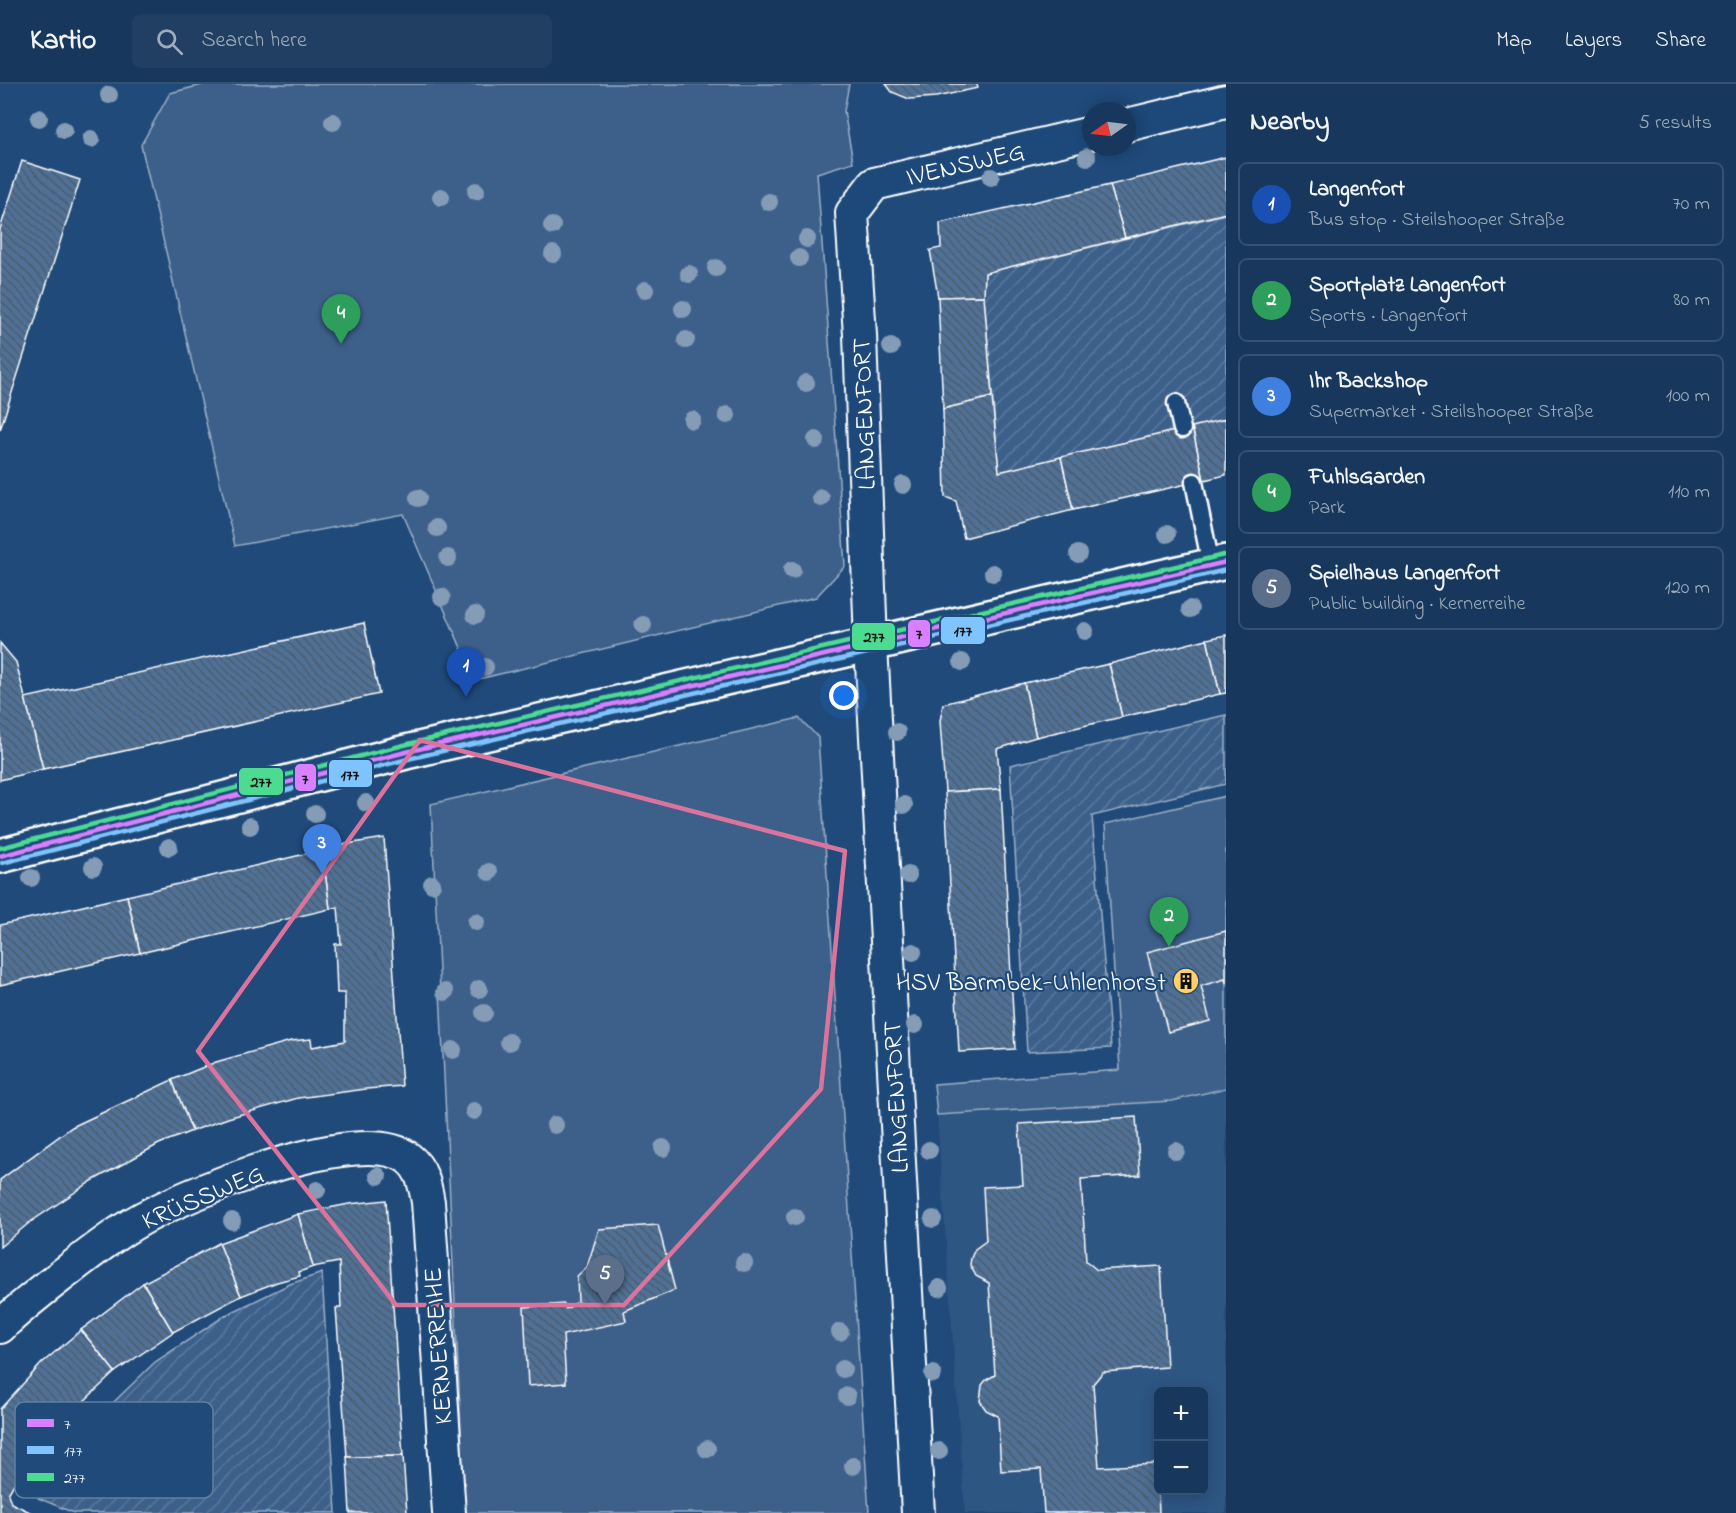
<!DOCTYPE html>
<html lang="en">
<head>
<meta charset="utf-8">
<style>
  body { margin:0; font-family:"Indie Flower",sans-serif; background:#203f62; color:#f1f3f6 }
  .controls { position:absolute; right:18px; bottom:18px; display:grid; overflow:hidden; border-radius:9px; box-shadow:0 3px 15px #0003 }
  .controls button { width:54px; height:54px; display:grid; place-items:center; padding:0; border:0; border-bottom:2px solid #365272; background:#17385c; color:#f1f3f6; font:30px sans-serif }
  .compass { position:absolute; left:1082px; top:18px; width:54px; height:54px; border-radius:50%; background:#17385c; box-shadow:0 3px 15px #0003; rotate:256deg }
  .you { position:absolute; left:844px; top:612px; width:21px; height:21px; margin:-15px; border:4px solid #fff; border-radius:50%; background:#1a73e8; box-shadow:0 0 0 9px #1a73e833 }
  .badge { display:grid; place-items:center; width:39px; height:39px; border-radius:50%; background:#e797bd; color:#fff; font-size:20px; font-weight:700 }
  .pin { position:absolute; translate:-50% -50px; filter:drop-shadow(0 2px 3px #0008) }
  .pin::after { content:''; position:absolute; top:32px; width:21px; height:18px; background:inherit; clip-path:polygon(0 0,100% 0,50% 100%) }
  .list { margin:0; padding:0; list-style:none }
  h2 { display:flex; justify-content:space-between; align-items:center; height:78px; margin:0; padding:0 24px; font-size:26px }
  h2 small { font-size:20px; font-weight:400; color:#9eacbb }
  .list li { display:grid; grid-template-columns:39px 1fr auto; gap:18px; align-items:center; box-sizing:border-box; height:84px; margin:0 12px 12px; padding:0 12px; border:2px solid #365272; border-radius:9px }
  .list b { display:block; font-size:22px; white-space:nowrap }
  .list p { margin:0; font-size:20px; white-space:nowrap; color:#9eacbb }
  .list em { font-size:20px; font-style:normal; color:#9eacbb }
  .icon { flex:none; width:33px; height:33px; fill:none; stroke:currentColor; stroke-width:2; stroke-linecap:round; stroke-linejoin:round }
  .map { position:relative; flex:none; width:1226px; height:1429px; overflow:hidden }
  header { display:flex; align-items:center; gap:36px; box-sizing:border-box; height:84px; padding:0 30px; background:#17385c; border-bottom:2px solid #365272 }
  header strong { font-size:28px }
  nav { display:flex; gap:33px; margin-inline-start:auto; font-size:21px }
  .search { width:420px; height:54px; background:#203f62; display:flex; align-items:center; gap:15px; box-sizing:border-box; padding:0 21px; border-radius:9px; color:#9eacbb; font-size:22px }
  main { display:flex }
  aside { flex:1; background:#17385c }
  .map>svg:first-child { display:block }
  .built { fill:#2e5683; fill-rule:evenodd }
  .park { fill:#3c618b; stroke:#9eb0c5; stroke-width:1.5 }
  .garden { fill:url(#garden-furrows); stroke:#9eb0c5; stroke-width:1.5 }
  .building { fill:url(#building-back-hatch); stroke:#fff; stroke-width:1.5 }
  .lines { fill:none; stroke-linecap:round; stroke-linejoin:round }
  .service-casing { stroke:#fff; stroke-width:21 }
  .minor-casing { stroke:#fff; stroke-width:36 }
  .tertiary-casing { stroke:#fff; stroke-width:38 }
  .service { stroke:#1f4a7a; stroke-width:16 }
  .minor { stroke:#1f4a7a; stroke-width:32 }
  .tertiary { stroke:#1f4a7a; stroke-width:33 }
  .bus-1-casing { stroke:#1f4a7a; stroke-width:9 }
  .bus-2-casing { stroke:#1f4a7a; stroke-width:9 }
  .bus-3-casing { stroke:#1f4a7a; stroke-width:9 }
  .bus-1 { stroke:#d880ff; stroke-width:4.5 }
  .bus-2 { stroke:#80c4ff; stroke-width:4.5 }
  .bus-3 { stroke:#4ddb92; stroke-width:4.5 }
  .tree { fill:#859cb6 }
  .marked { fill:none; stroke:#da749d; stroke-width:4.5; stroke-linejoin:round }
  .labels { text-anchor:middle; stroke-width:4.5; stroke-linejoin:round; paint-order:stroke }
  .street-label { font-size:26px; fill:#fff; stroke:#1f4a7a }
  .poi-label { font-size:26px; fill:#fff; stroke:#1f4a7a; text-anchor:end }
  .key { fill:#1f4a7a; stroke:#6280a2; stroke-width:1.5 }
  .key-label { font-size:16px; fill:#fff }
  .line-badge { stroke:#1f4a7a; stroke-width:2 }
  .pale-badge-label { font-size:16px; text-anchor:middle; font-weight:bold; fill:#111 }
</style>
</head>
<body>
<header>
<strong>Kartio</strong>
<div class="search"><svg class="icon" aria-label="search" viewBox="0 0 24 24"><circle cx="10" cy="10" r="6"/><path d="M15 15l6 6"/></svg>Search here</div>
<nav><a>Map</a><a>Layers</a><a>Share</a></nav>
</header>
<main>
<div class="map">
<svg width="1226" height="1429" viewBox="0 0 1226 1429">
  <defs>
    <pattern id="garden-furrows" width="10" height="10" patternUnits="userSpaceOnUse" patternTransform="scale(1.5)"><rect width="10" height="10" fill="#3c618b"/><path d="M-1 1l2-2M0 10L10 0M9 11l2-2" fill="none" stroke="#59799c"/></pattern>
    <pattern id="building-back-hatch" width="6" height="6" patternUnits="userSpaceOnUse" patternTransform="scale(1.5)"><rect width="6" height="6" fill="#507197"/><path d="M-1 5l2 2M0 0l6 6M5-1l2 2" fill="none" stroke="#4e5b6a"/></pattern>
  </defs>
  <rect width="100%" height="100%" fill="#1f4a7a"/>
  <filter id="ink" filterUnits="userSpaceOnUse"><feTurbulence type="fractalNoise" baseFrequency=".0167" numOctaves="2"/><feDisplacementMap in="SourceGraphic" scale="12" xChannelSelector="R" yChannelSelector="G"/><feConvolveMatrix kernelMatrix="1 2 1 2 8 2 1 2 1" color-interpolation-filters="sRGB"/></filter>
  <g filter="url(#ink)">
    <path class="built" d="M 1226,1004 L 1226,1429 L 965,1429 L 937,1031 L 1172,1017 ZM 1158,1308 L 1204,1308 L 1204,1406 L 1158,1406 Z"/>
    <g class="park">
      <path d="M 206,0 L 849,0 L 844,27 L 853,78 L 817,89 L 845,482 L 816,513 L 475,596 L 403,430 L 235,462 L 141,61 L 170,9 Z"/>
      <path d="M 799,634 L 818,653 L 869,1429 L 465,1429 L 431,720 Z"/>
      <path d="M 1226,712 L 1226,1004 L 1172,1017 L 937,1031 L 934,1000 L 1120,986 L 1105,740 Z"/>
    </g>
    <g class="garden">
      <path d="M 1226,130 L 1226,335 L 999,388 L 984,212 L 985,189 Z"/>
      <path d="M 1226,631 L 1226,700 L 1092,732 L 1111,964 L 1027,968 L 1010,681 Z"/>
      <path d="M 322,1189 L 336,1429 L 74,1429 L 38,1414 L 86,1345 L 155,1278 L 226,1231 L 290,1200 Z"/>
    </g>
    <g class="building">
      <path d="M 886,0 L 977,0 L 978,4 L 936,13 L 909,15 L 892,8 Z"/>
      <path d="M 1226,73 L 1226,129 L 1125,154 L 1110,101 Z"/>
      <path d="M 22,77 L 80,96 L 0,346 L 0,145 Z"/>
      <path d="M 1110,101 L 1125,154 L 985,189 L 984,212 L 938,213 L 930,166 L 941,164 L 940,139 Z"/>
      <path d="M 984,212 L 992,313 L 943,325 L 938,213 Z"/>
      <path d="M 992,313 L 999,388 L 1061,373 L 1073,426 L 964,454 L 956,417 L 945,413 L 943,325 Z"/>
      <path d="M 1226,335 L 1226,391 L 1204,396 L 1192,343 Z"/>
      <path d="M 1192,343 L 1204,396 L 1073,426 L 1061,373 Z"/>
      <path d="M 364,539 L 379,610 L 43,685 L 25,614 Z"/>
      <path d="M 1226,551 L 1226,609 L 1220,610 L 1207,555 Z"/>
      <path d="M 1207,555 L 1220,610 L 1122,633 L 1109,580 Z"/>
      <path d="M 0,559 L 16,578 L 43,685 L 0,696 Z"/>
      <path d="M 1109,580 L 1122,633 L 1036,653 L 1024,599 Z"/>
      <path d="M 1024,599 L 1036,653 L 997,665 L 1001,705 L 945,708 L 940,637 L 943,620 Z"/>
      <path d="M 1001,705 L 1015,965 L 959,968 L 945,708 Z"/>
      <path d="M 384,754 L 402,1002 L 366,1005 L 298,1014 L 228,1034 L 192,1047 L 172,996 L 216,978 L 291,957 L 311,955 L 312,963 L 345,957 L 345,909 L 337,909 L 335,860 L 341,860 L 338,823 L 330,825 L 322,766 L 347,760 Z"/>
      <path d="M 322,766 L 330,825 L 140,869 L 127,812 Z"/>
      <path d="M 127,812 L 140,869 L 0,901 L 0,841 Z"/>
      <path d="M 1226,847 L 1226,899 L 1225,895 L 1201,902 L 1210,937 L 1168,948 L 1147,868 Z"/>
      <path d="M 172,996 L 192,1047 L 159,1060 L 92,1097 L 29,1139 L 0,1163 L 0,1096 L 72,1043 Z"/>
      <path d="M 1136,1033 L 1140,1091 L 1081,1095 L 1086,1177 L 1097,1186 L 1161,1182 L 1167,1283 L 1103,1288 L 1093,1300 L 1099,1383 L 1157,1380 L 1159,1429 L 1044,1429 L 1041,1385 L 1001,1387 L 998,1332 L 986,1326 L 980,1317 L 982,1301 L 986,1296 L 995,1291 L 989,1199 L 976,1192 L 970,1181 L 971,1174 L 975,1165 L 986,1157 L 983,1103 L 1023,1101 L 1019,1040 Z"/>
      <path d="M 386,1116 L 403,1372 L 347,1373 L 336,1224 L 341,1224 L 339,1178 L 313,1183 L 298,1130 L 349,1120 Z"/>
      <path d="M 298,1130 L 313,1183 L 299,1188 L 300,1192 L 277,1198 L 241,1212 L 219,1159 Z"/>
      <path d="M 658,1141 L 675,1206 L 624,1227 L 626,1237 L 563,1251 L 566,1299 L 528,1302 L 524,1223 L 564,1220 L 566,1225 L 578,1218 L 577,1192 L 587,1183 L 599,1145 Z"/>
      <path d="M 219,1159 L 241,1212 L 173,1248 L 143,1199 Z"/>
      <path d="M 143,1199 L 173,1248 L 115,1288 L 81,1246 Z"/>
      <path d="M 81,1246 L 115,1288 L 81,1320 L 42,1365 L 30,1384 L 25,1381 L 8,1410 L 11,1419 L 32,1429 L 0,1429 L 0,1325 L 42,1279 Z"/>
      <path d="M 403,1372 L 407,1429 L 350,1429 L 347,1373 Z"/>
    </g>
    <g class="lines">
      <g class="service-casing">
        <g id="service">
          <path d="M 1176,319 L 1182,345"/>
          <path d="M 1194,398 L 1211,481"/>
        </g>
      </g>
      <g class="minor-casing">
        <g id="minor">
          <path d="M 1127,41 L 1226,17"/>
          <path d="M 0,1243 C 20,1223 44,1205 66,1188 C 93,1167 122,1144 153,1129 C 200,1105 362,1039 408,1074 C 422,1085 425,1101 428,1118 L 449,1429"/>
          <path d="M 918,1429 L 871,561 L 860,251 L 852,129 L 874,100 L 1091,49"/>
        </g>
      </g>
      <g class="tertiary-casing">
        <path id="tertiary" d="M 0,772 L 406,668 L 1226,478"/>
      </g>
      <use href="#service" class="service"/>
      <use href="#minor" class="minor"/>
      <use href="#tertiary" class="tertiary"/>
      <g class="bus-1-casing">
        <path id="bus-1" d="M 0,772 L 406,668 L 1226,478"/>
      </g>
      <g class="bus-2-casing">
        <path id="bus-2" d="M 2,779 L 408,675 L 1226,486"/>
      </g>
      <g class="bus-3-casing">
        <path id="bus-3" d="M 0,764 L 404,661 L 1224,471"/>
      </g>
      <use href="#bus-1" class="bus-1"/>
      <use href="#bus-2" class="bus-2"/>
      <use href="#bus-3" class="bus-3"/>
    </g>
    <g class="tree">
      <circle cx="109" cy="11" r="9"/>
      <circle cx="39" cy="34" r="9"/>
      <circle cx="333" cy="38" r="9"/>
      <circle cx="64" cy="46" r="9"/>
      <circle cx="91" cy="55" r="9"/>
      <circle cx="1087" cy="73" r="9"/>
      <circle cx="991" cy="93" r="9"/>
      <circle cx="476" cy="107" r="9"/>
      <circle cx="441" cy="113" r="9"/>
      <circle cx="769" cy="118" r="9"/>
      <circle cx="552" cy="142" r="9"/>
      <circle cx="807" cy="155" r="9"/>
      <circle cx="553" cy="170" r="9"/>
      <circle cx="799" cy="174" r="9"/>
      <circle cx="716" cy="184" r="9"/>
      <circle cx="689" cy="190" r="9"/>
      <circle cx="645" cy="206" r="9"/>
      <circle cx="683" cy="225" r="9"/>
      <circle cx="686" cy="256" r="9"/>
      <circle cx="891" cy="263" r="9"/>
      <circle cx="806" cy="299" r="9"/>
      <circle cx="727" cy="331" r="9"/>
      <circle cx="692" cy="336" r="9"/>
      <circle cx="816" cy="356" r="9"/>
      <circle cx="903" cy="401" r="9"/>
      <circle cx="418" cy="414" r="9"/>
      <circle cx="821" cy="414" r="9"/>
      <circle cx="437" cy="444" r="9"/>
      <circle cx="1167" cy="450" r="9"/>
      <circle cx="1078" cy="470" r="9"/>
      <circle cx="448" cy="474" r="9"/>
      <circle cx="792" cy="486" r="9"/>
      <circle cx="993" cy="489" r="9"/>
      <circle cx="442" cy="513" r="9"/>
      <circle cx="1190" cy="525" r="9"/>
      <circle cx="475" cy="531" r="9"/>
      <circle cx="643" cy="541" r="9"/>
      <circle cx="1085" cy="547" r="9"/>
      <circle cx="962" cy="578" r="9"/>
      <circle cx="485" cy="583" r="9"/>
      <circle cx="897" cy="648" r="9"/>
      <circle cx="366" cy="719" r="9"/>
      <circle cx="904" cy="721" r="9"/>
      <circle cx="315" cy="730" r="9"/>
      <circle cx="250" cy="742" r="9"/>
      <circle cx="169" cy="763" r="9"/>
      <circle cx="93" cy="783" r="9"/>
      <circle cx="489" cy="788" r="9"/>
      <circle cx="908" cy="791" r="9"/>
      <circle cx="31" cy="794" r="9"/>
      <circle cx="432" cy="800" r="9"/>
      <circle cx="476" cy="838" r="9"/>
      <circle cx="913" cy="868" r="9"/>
      <circle cx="479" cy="905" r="9"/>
      <circle cx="445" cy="908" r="9"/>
      <circle cx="484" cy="929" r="9"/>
      <circle cx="915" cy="941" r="9"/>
      <circle cx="509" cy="958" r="9"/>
      <circle cx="453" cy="966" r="9"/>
      <circle cx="474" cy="1027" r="9"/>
      <circle cx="555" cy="1041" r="9"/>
      <circle cx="663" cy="1064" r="9"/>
      <circle cx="929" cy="1066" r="9"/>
      <circle cx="1176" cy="1067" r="9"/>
      <circle cx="378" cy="1092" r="9"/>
      <circle cx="317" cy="1106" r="9"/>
      <circle cx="795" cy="1133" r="9"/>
      <circle cx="933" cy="1135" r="9"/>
      <circle cx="232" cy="1137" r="9"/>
      <circle cx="744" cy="1179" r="9"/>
      <circle cx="939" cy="1204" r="9"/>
      <circle cx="840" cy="1248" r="9"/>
      <circle cx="843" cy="1285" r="9"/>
      <circle cx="933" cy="1290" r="9"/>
      <circle cx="847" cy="1312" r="9"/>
      <circle cx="707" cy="1365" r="9"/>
      <circle cx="939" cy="1367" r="9"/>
      <circle cx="853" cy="1382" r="9"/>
    </g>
  </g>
  <path class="marked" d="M 420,656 L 845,767 L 821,1005 L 624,1221 L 396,1221 L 198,967 Z"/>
  <defs>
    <g id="building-disc" transform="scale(1.35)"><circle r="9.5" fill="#ffd166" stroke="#1f4a7a"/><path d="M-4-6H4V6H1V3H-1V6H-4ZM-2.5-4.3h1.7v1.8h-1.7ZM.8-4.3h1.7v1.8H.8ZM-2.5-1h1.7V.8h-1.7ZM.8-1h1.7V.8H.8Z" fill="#111"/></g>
  </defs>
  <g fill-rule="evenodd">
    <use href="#building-disc" x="1186" y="897"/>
  </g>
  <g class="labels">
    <g class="street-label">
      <text transform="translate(965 79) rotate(-13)" y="9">IVENSWEG</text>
      <text transform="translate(863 330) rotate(-92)" y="9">LANGENFORT</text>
      <text transform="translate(895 1013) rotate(-93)" y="9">LANGENFORT</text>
      <text transform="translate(202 1112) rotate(-23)" y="9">KRÜSSWEG</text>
      <text transform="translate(437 1262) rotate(-94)" y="9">KERNERREIHE</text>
    </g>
    <g class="poi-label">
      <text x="1166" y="906">HSV Barmbek-Uhlenhorst</text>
    </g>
  </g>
  <rect x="15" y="1318" width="198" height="96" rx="9" class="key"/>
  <rect x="27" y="1335" width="27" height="8" fill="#d880ff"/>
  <rect x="27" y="1362" width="27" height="8" fill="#80c4ff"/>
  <rect x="27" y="1389" width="27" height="8" fill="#4ddb92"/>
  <g class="key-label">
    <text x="64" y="1345">7</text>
    <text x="64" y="1372">177</text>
    <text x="64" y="1399">277</text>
  </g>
  <g class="line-badge">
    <rect x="940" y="532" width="46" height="29" rx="6" fill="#80c4ff"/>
    <rect x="907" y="535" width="24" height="29" rx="6" fill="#d880ff"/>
    <rect x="851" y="538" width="45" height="29" rx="6" fill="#4ddb92"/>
    <rect x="328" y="675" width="45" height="29" rx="6" fill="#80c4ff"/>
    <rect x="294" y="679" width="23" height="29" rx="6" fill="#d880ff"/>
    <rect x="238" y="683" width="46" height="29" rx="6" fill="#4ddb92"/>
  </g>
  <g class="pale-badge-label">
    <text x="963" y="552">177</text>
    <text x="919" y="555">7</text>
    <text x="874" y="558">277</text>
    <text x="350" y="696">177</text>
    <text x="305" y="700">7</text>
    <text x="261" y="703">277</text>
  </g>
</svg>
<div class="controls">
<button>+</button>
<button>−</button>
</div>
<svg class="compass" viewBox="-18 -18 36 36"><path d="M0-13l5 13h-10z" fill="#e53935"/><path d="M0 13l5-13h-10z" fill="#9eacbb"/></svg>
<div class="you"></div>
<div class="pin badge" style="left:466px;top:613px;background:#1a4fb4">1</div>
<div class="pin badge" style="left:1169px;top:863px;background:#2e9e5b">2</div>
<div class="pin badge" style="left:322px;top:790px;background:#3f7fe0">3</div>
<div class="pin badge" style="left:341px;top:260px;background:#2e9e5b">4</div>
<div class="pin badge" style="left:605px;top:1221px;background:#5c6f8a">5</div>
</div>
<aside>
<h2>Nearby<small>5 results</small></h2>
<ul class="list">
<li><span class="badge" style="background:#1a4fb4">1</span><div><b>Langenfort</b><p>Bus stop · Steilshooper Straße</p></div><em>70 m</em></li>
<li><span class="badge" style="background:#2e9e5b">2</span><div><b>Sportplatz Langenfort</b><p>Sports · Langenfort</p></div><em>80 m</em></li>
<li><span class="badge" style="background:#3f7fe0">3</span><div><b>Ihr Backshop</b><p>Supermarket · Steilshooper Straße</p></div><em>100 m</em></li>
<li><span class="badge" style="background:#2e9e5b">4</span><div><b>FuhlsGarden</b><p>Park</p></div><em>110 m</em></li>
<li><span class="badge" style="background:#5c6f8a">5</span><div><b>Spielhaus Langenfort</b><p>Public building · Kernerreihe</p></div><em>120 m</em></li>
</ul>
</aside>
</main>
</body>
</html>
